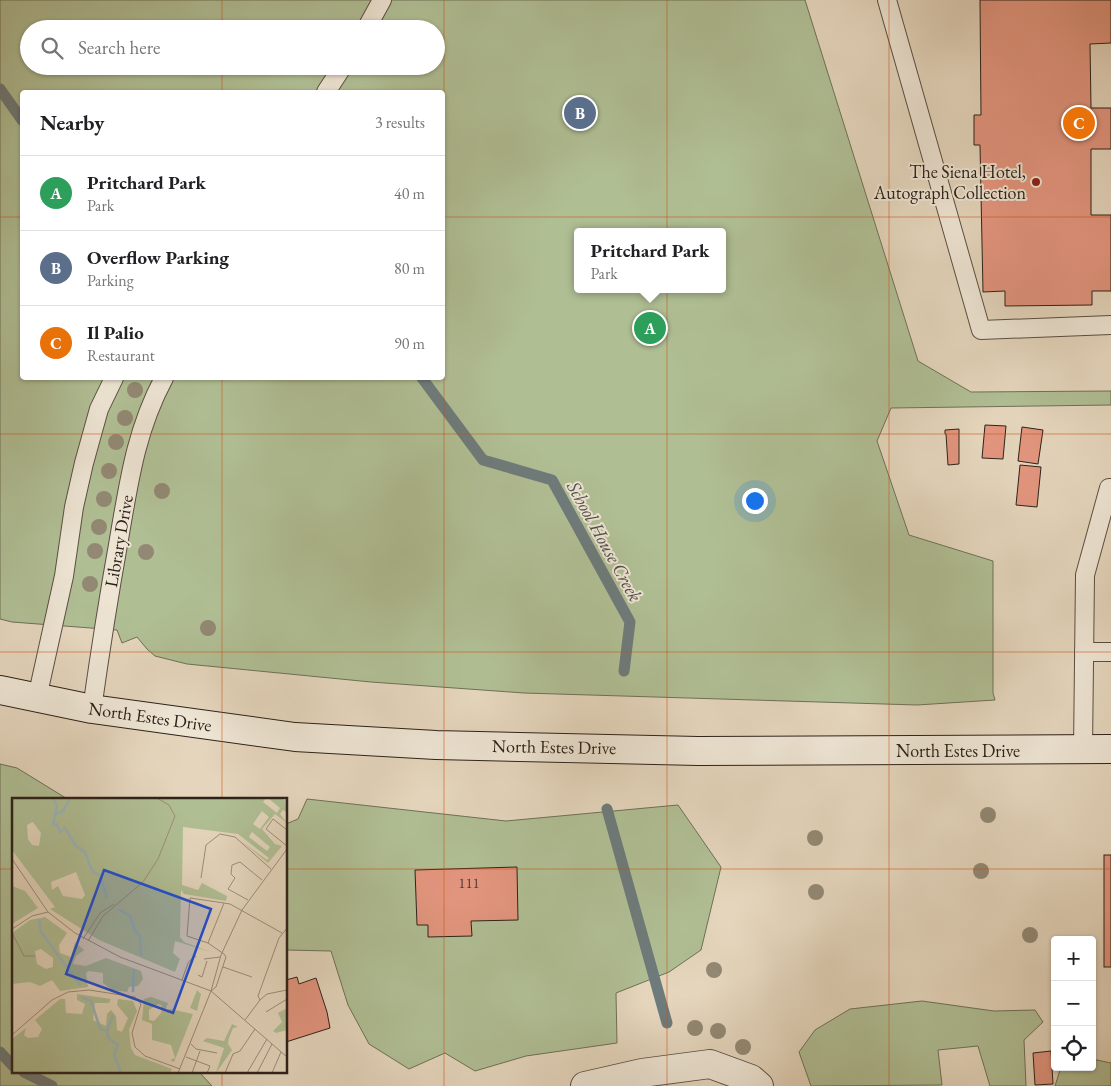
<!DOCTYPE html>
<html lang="en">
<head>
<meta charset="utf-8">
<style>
  body { margin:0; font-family:"EB Garamond",serif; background:#f2f2f2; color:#202124 }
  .controls { position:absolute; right:15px; bottom:15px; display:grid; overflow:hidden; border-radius:5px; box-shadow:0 1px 4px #0004 }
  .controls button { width:45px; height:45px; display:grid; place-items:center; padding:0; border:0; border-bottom:1px solid #e0e0e0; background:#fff; color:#202124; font:25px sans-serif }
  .you { position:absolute; left:754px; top:500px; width:18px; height:18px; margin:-12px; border:4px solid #fff; border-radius:50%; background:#1a73e8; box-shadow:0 0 0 8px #1a73e833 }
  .badge { display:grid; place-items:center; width:32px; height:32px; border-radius:50%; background:#8f2418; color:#fff; font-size:16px; font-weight:700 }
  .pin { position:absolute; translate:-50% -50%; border:2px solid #fff; box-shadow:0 1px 5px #0006 }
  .popup { position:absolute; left:574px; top:228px; width:152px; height:65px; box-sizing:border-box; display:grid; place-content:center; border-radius:5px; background:#fff; filter:drop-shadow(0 1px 4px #0005); font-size:16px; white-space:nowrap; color:#757577 }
  .popup b { font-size:19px; color:#202124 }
  .popup::after { content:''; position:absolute; left:50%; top:100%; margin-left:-10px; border:10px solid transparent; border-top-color:#fff }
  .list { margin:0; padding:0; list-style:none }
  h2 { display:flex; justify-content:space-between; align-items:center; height:65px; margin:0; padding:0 20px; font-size:21px }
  h2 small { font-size:16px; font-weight:400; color:#757577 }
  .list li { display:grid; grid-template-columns:32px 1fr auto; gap:15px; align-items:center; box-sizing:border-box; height:75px; padding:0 20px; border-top:1px solid #e0e0e0 }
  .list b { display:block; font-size:19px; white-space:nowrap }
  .list p { margin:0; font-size:16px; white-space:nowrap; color:#757577 }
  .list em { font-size:16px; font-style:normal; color:#757577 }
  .icon { flex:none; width:28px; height:28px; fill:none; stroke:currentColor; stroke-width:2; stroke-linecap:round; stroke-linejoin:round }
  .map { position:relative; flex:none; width:1111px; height:1086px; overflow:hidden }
  .search { position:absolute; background:#fff; box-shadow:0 1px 4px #0004; left:20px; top:20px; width:425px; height:55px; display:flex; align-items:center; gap:12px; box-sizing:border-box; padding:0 18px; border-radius:28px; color:#757577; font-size:19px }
  .panel { position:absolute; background:#fff; box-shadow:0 1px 4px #0004; left:20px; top:90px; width:425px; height:290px; border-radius:5px }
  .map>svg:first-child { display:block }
  .green { fill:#b0be94; stroke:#6e7057; fill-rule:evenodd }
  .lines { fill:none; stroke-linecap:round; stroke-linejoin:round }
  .stream { stroke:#6e7b7b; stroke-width:11 }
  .building { fill:#e2957e; stroke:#2d221a }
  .lane-casing { stroke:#5b4f42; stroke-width:20 }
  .street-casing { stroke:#5b4f42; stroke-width:30 }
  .secondary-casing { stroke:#2d221a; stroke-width:30 }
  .lane { stroke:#ede4d3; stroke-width:18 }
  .street { stroke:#ede4d3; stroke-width:28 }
  .secondary { stroke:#ede4d3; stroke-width:28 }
  .tree { fill:#928873 }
  .grid { fill:none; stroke:#cc510e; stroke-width:1; stroke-opacity:0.55 }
  .poi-dot { fill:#8f2418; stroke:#ede4d3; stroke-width:2 }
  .labels { text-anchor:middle; stroke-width:4; stroke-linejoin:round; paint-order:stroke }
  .number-label { font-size:15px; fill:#5a3f33 }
  .poi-label { font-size:18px; fill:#2d221a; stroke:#ede4d3; text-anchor:end }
  .street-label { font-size:18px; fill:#2d221a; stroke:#ede4d3 }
  .water-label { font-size:19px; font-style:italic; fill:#4e4e4a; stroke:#ede4d3 }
  .inset-river { fill:none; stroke:#9ab6bb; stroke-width:2.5 }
  .inset-road { fill:none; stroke:#9b8d7b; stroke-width:1 }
  .view { fill:#1d4ed8; fill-opacity:0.15; stroke:#1d4ed8; stroke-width:2.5 }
  .inset-edge { fill:none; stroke:#2d221a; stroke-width:2.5 }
</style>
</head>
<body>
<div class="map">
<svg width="1111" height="1086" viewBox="0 0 1111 1086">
  <rect width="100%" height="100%" fill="#e4d5bc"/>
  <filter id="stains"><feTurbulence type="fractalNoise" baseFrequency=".004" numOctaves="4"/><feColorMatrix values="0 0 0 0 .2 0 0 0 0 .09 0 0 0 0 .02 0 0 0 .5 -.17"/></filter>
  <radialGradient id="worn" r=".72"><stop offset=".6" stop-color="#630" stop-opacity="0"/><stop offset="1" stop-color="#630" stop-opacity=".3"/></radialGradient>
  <g class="green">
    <path d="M 0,0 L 805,0 L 918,361 L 971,392 L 1111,391 L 1111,405 L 891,408 L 877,441 L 909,535 L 993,561 L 993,693 L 995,700 L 917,705 L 524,693 L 371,682 L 187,664 L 155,656 L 147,649 L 137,637 L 122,643 L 117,630 L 12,622 L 0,619 ZM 29,29 L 436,29 L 436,66 L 29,66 ZM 22,92 L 442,92 L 442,378 L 22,378 ZM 578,232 L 722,232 L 722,289 L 578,289 Z"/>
    <path d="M 0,764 L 17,768 L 69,800 L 14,800 L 14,1072 L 199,1072 L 212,1086 L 0,1086 Z"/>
    <path d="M 307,799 L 506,821 L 678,805 L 721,867 L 701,950 L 669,972 L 616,993 L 617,1043 L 526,1056 L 475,1071 L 445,1053 L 409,1069 L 369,1044 L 348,1005 L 331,951 L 286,950 L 286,824 L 298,819 Z"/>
    <path d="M 922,1001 L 994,1011 L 1035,1010 L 1043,1022 L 1024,1040 L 1026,1086 L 990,1086 L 978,1046 L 938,1050 L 942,1085 L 811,1086 L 799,1052 L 815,1030 L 850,1009 Z"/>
    <path d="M 1092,1059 L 1111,1063 L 1111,1086 L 1055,1086 L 1061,1067 L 1092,1067 Z"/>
  </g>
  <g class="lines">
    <g class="stream">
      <path d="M 0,89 L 22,120"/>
      <path d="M 422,378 L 483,460 L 552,480 L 630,622 L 624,671"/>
      <path d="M 607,809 L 667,1023"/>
      <path d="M 0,1052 L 14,1067"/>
      <path d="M 24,1072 L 52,1086"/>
    </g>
  </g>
  <g class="building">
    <path d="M 980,0 L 1111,0 L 1111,43 L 1090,44 L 1091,108 L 1111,108 L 1111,149 L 1091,149 L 1091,215 L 1111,215 L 1111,291 L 1092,291 L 1092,305 L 1005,306 L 1005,291 L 983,292 L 980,145 L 974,145 L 974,115 L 981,115 Z"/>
    <path d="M 985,425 L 1006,426 L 1003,459 L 982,458 Z"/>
    <path d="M 1022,427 L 1043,430 L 1038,464 L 1018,461 Z"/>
    <path d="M 959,429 L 959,464 L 948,465 L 946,434 L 945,434 L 945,430 Z"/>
    <path d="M 1020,465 L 1041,467 L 1037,507 L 1016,505 Z"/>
    <rect x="1104" y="855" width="7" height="112"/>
    <path d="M 517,867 L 518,920 L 471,921 L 472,936 L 428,937 L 428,925 L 417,925 L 415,870 Z"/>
    <path d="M 297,977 L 299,984 L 316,978 L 327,1012 L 330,1028 L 286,1042 L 286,980 Z"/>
    <path d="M 1051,1051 L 1053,1084 L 1035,1085 L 1033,1053 Z"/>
  </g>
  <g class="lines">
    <g class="lane-casing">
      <g id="lane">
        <path d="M 887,0 L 981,330 L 1111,325"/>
        <path d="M 366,29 L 382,0"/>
        <path d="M 326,92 L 343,66"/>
        <path d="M 1084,652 L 1111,652"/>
        <path d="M 37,698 L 64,576 L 74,507 L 84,463 L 99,409 L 114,378"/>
        <path d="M 92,709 C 100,652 109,595 119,539 C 129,481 136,430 164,378"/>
        <path d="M 1083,750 L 1085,575 L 1109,488 L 1111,488"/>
      </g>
    </g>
    <g class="street-casing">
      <path id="street" d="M 585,1086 L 642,1073 L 710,1064 L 751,1079 L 759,1086"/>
    </g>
    <g class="secondary-casing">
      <path id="secondary" d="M 0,690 L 92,709 L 295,737 L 436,745 L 698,751 L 1111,749"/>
    </g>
    <use href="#lane" class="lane"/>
    <use href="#street" class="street"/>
    <use href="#secondary" class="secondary"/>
  </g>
  <g class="tree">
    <circle cx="135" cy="390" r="8"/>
    <circle cx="125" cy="418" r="8"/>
    <circle cx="116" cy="442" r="8"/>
    <circle cx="109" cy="471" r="8"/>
    <circle cx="162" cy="491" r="8"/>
    <circle cx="104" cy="499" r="8"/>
    <circle cx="99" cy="527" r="8"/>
    <circle cx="95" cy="551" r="8"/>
    <circle cx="146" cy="552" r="8"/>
    <circle cx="90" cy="584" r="8"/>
    <circle cx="208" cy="628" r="8"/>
    <circle cx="988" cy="815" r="8"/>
    <circle cx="815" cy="838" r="8"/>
    <circle cx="981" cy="871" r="8"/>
    <circle cx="816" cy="892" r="8"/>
    <circle cx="1030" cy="935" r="8"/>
    <circle cx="714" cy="970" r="8"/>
    <circle cx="695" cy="1028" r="8"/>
    <circle cx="718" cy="1031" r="8"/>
    <circle cx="743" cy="1047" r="8"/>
  </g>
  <path class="grid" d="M 222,0 L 222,29M 444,0 L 444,1086M 667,0 L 667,1086M 889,0 L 889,1086M 222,66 L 222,92M 0,217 L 22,217M 442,217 L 1111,217M 222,378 L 222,800M 0,434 L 1111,434M 0,652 L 1111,652M 0,869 L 14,869M 286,869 L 1111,869M 222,1072 L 222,1086"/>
  <circle class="poi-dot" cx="1036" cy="182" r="5"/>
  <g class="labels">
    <g class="number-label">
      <text x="469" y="888">111</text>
    </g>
    <g class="poi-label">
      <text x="1026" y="178">The Siena Hotel,<tspan x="1026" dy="21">Autograph Collection</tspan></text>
    </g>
    <g class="street-label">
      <text transform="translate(119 541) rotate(-80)" y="6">Library Drive</text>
      <text transform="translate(150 717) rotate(8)" y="6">North Estes Drive</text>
      <text transform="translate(554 747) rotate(1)" y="6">North Estes Drive</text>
      <text x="958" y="757">North Estes Drive</text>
    </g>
    <g class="water-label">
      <text transform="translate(605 541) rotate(61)" y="7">School House Creek</text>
    </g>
  </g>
  <g transform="translate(12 798)">
    <rect width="275" height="275" fill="#e4d5bc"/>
    <path d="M 0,0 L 254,0 L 251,4 L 265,15 L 268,10 L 256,0 L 267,0 L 275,3 L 275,15 L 271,12 L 268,16 L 275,25 L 263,16 L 250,31 L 263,46 L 270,48 L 256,65 L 229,43 L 255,62 L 257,60 L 226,36 L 171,29 L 170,87 L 186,92 L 190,85 L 215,98 L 214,103 L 172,96 L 169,92 L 168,139 L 172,144 L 199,154 L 163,143 L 161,155 L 168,161 L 163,174 L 87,142 L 38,111 L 43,109 L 0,52 ZM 250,13 L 257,19 L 248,31 L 241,26 ZM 21,24 L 29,35 L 27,48 L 20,47 L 16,41 L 15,27 ZM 240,34 L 258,49 L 255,53 L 237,39 ZM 64,74 L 73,97 L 70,101 L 51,98 L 46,88 L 40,92 L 39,84 ZM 0,88 L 13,93 L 26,110 L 0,126 ZM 33,119 L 55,135 L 47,147 L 48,155 L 59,159 L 63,144 L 72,152 L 64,158 L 61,166 L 74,168 L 94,160 L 129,173 L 131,181 L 126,188 L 117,189 L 115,194 L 100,192 L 91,185 L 91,175 L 77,173 L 74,175 L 76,189 L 48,193 L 40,182 L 28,188 L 18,184 L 0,186 L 0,135 L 18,122 ZM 29,151 L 41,160 L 41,169 L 34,171 L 25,166 L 23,153 ZM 185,192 L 189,196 L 185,213 L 178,210 ZM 65,196 L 99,201 L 97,205 L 83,205 L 81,222 L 94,228 L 95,216 L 99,212 L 104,218 L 105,232 L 110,234 L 116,220 L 105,207 L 106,201 L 121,203 L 125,213 L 117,232 L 119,250 L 123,257 L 160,271 L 158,275 L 0,275 L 0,241 L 14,230 L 12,237 L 16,240 L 26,239 L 30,231 L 23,222 L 48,201 L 53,201 L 54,215 L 70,216 L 73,206 L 65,202 ZM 139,199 L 156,205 L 153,213 L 158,211 L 181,216 L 162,264 L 158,262 L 163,260 L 159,247 L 140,242 L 140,226 L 130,222 L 132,201 ZM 146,206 L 150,207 L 149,215 L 142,223 L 137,222 L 137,212 ZM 275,210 L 275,232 L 264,235 L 261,233 L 270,224 L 266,215 ZM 220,226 L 226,229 L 221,230 L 217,240 L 216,246 L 220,252 L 204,275 L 212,250 L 191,243 L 195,240 L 212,243 Z" fill="#b0be94" fill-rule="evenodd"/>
    <path class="inset-river" d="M 41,0 L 45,8 L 41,27 L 45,26 L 48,34 L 53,30 L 64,48 L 73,54 L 80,73 L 88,78 L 95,100M 44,16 L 51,13 L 58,0M 106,111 L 118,118 L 123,133 L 128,138 L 129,158M 27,121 L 29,134 L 68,187M 121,194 L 122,171M 69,199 L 79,203 L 88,230 L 94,233M 101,217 L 95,233 L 97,241 L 106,247 L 102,256 L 109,275"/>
    <path class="inset-road" d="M 275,32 L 261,21 L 254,31 L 275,48M 0,61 L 36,114 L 63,135 L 108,159 L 199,193 L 275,259M 189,80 L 194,47 L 208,36 L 223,39 L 259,71M 236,102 L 216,91 L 223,80 L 219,76 L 220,67 L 228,64 L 250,82M 212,105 L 196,145 L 175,138 L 178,100 L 212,105 L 218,106 L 270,135M 0,131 L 20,118 L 36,114M 0,135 L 12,158 L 23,158M 71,141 L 88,115 L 102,106M 76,143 L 91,118 L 131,84 L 146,61 L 163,18 L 157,7 L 145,0M 196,145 L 212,156M 192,161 L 208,159M 211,169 L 240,179M 186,177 L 190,179 L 195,163M 170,182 L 176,165 L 182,158 L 184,159M 199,193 L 209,157 L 230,112 L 275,51M 248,202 L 255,196 L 275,192M 254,214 L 275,201M 233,222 L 248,202 L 246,198 L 267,140 L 275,130M 0,237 L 40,202 L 56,194 L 77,192 L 116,198 L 123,199 L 129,206 L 120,235 L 123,249 L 133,258 L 168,271M 179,246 L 184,251 L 205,255M 174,259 L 198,268 L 195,275M 166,275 L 199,193 L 204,189 L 214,159 L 212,156M 180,275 L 188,253M 213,275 L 221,256 L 228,253 L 243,231M 235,275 L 255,241M 245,275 L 260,246M 260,275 L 269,254"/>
    <path class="view" d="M 92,72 L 199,111 L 161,215 L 54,176 Z"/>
    <rect width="275" height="275" class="inset-edge"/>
  </g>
  <rect width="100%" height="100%" filter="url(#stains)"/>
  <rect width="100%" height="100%" fill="url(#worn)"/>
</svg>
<div class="controls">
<button>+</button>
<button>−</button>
<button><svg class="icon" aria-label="locate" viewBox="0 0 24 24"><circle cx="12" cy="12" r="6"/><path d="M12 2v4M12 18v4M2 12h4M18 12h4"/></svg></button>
</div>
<div class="you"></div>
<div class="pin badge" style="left:650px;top:328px;background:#2e9e5b">A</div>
<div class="popup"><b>Pritchard Park</b>Park</div>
<div class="pin badge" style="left:580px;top:113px;background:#5c6f8a">B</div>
<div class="pin badge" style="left:1079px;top:123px;background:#e8710a">C</div>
<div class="search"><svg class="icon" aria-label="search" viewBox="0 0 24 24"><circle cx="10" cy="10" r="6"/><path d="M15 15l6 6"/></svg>Search here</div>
<section class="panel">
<h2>Nearby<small>3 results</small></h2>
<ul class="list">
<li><span class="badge" style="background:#2e9e5b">A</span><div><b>Pritchard Park</b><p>Park</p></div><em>40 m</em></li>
<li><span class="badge" style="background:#5c6f8a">B</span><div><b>Overflow Parking</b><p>Parking</p></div><em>80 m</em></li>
<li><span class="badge" style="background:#e8710a">C</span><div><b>Il Palio</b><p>Restaurant</p></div><em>90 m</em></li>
</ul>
</section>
</div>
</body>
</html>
